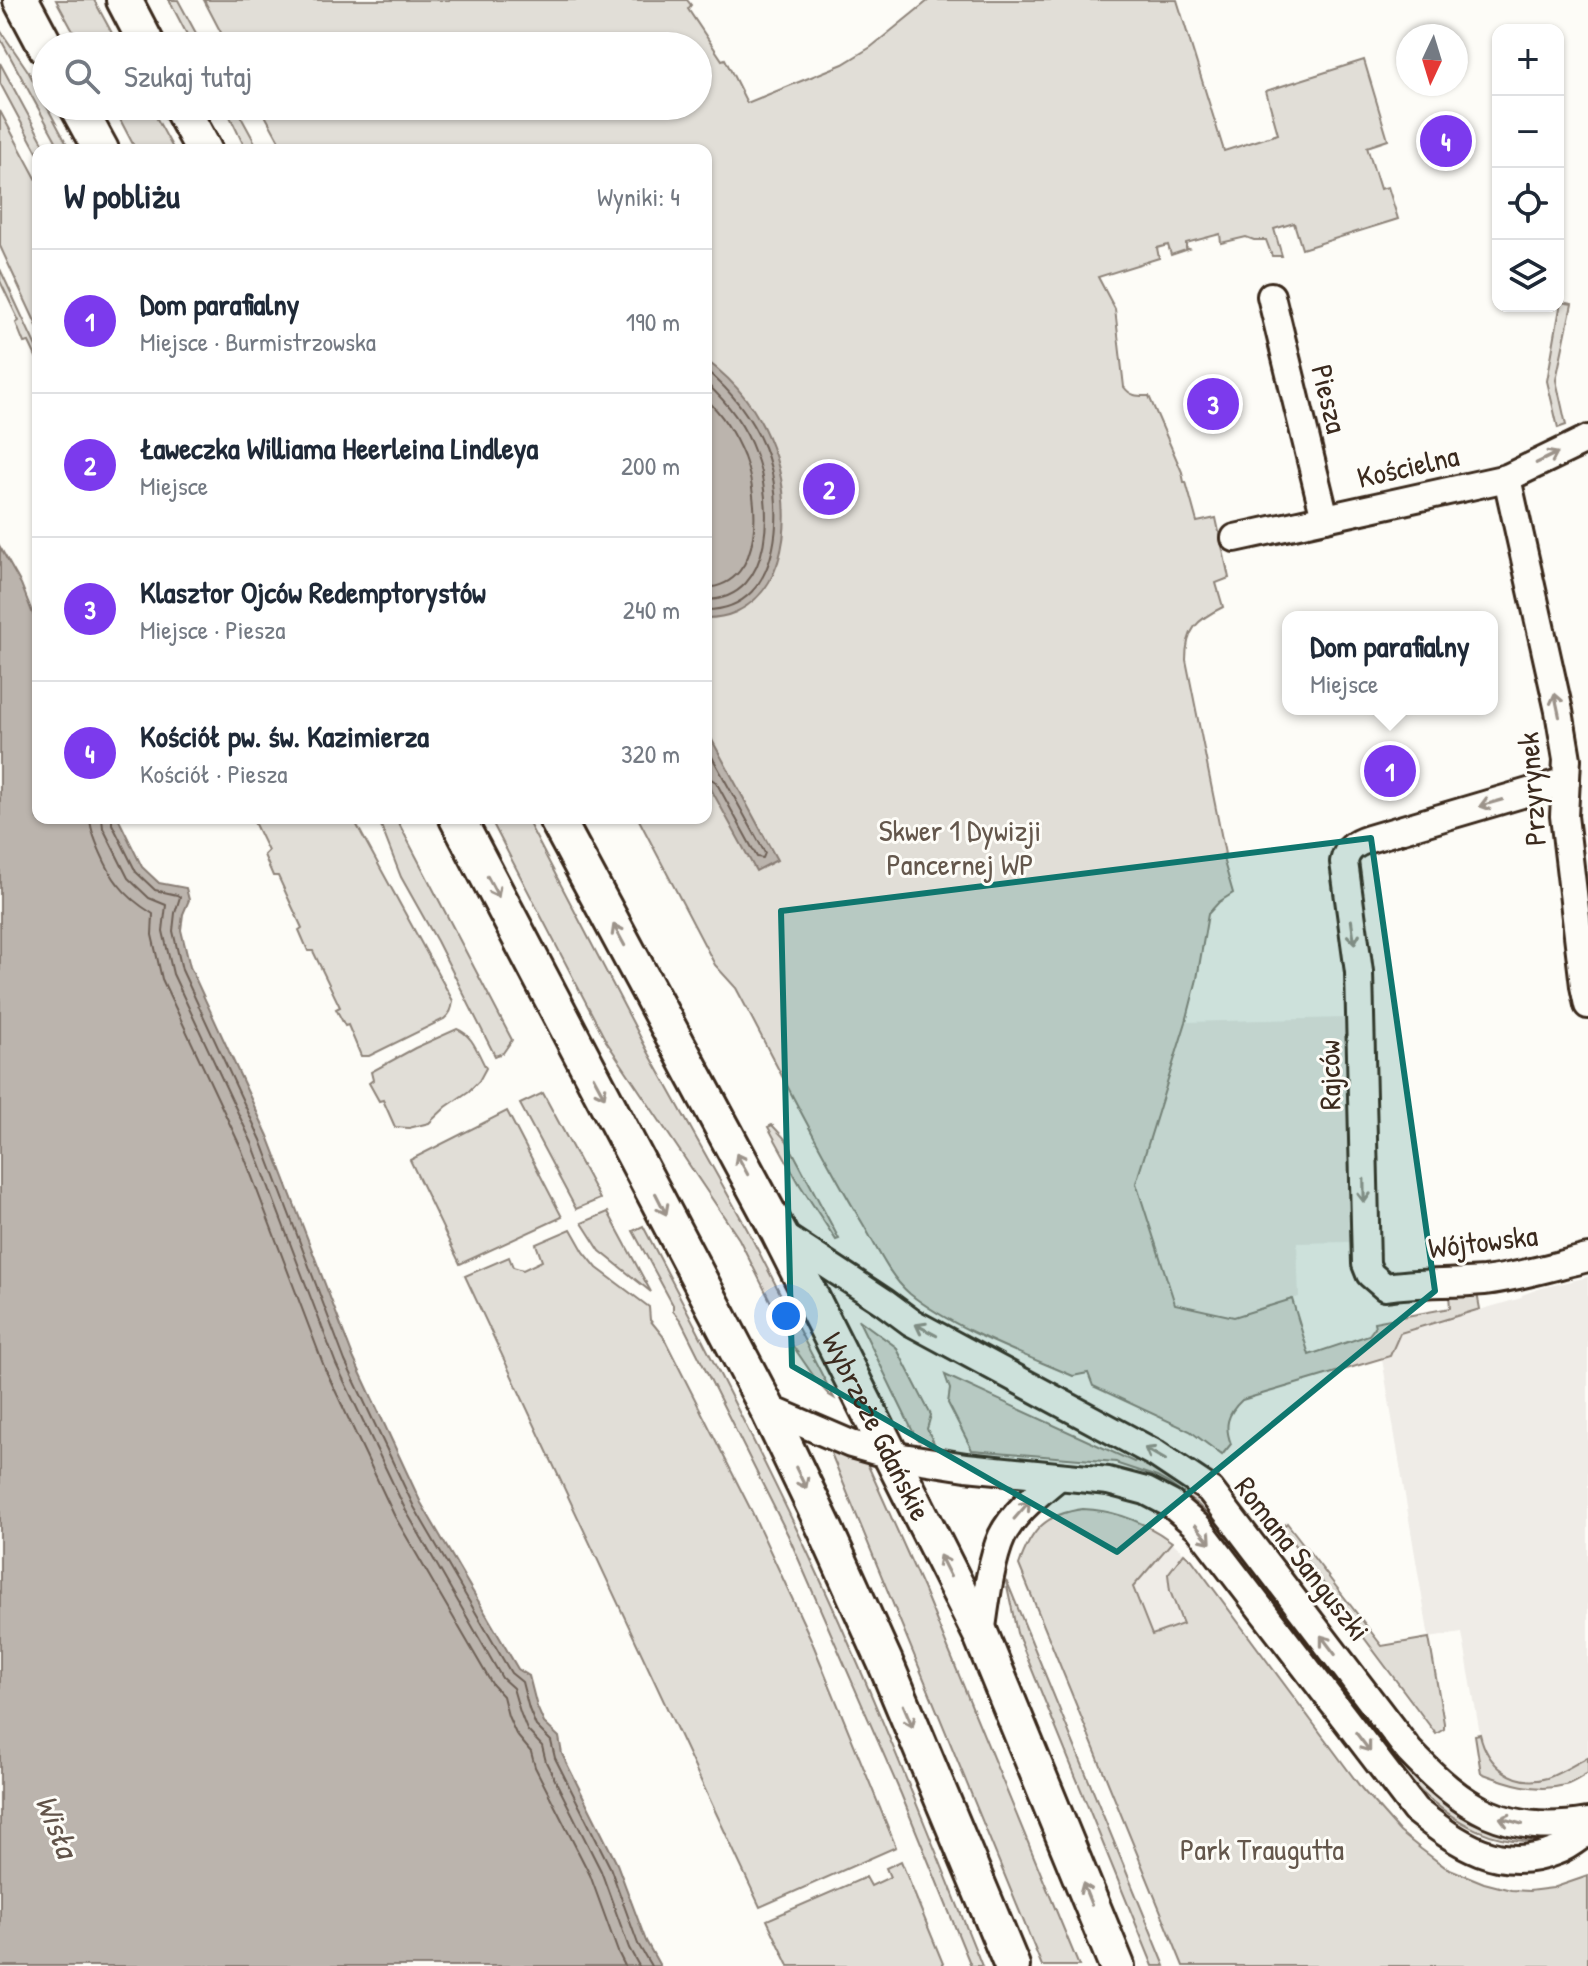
<!DOCTYPE html>
<html lang="pl">
<head>
<meta charset="utf-8">
<style>
  body { margin:0; font-family:"Patrick Hand",sans-serif; background:#f6f6f7; color:#1f2937 }
  .controls { position:absolute; right:24px; top:24px; display:grid; overflow:hidden; border-radius:16px; box-shadow:0 2px 6px #0004 }
  .controls button { width:72px; height:72px; display:grid; place-items:center; padding:0; border:0; border-bottom:2px solid #e0e1e3; background:#fff; color:#1f2937; font:40px sans-serif }
  .compass { position:absolute; left:1396px; top:24px; width:72px; height:72px; border-radius:50%; background:#fff; box-shadow:0 2px 6px #0004; rotate:184deg }
  .you { position:absolute; left:786px; top:1316px; width:28px; height:28px; margin:-20px; border:6px solid #fff; border-radius:50%; background:#1a73e8; box-shadow:0 0 0 12px #1a73e833 }
  .badge { display:grid; place-items:center; width:52px; height:52px; border-radius:50%; background:#7c3aed; color:#fff; font-size:26px; font-weight:700 }
  .pin { position:absolute; translate:-50% -50%; border:4px solid #fff; box-shadow:0 2px 8px #0006 }
  .popup { position:absolute; left:1282px; top:611px; width:216px; height:104px; box-sizing:border-box; display:grid; place-content:center; border-radius:16px; background:#fff; filter:drop-shadow(0 2px 6px #0005); font-size:26px; white-space:nowrap; color:#747a83 }
  .popup b { font-size:30px; color:#1f2937 }
  .popup::after { content:''; position:absolute; left:50%; top:100%; margin-left:-16px; border:16px solid transparent; border-top-color:#fff }
  .list { margin:0; padding:0; list-style:none }
  h2 { display:flex; justify-content:space-between; align-items:center; height:104px; margin:0; padding:0 32px; font-size:34px }
  h2 small { font-size:26px; font-weight:400; color:#747a83 }
  .list li { display:grid; grid-template-columns:52px 1fr auto; gap:24px; align-items:center; box-sizing:border-box; height:144px; padding:0 32px; border-top:2px solid #e0e1e3 }
  .list b { display:block; font-size:30px; white-space:nowrap }
  .list p { margin:0; font-size:26px; white-space:nowrap; color:#747a83 }
  .list em { font-size:26px; font-style:normal; color:#747a83 }
  .icon { flex:none; width:44px; height:44px; fill:none; stroke:currentColor; stroke-width:2; stroke-linecap:round; stroke-linejoin:round }
  .map { position:relative; flex:none; width:1588px; height:1966px; overflow:hidden }
  .search { position:absolute; background:#fff; box-shadow:0 2px 6px #0004; left:32px; top:32px; width:680px; height:88px; display:flex; align-items:center; gap:20px; box-sizing:border-box; padding:0 28px; border-radius:44px; color:#747a83; font-size:30px }
  .panel { position:absolute; background:#fff; box-shadow:0 2px 6px #0004; left:32px; top:144px; width:680px; height:680px; border-radius:16px }
  .map>svg:first-child { display:block }
  .built { fill:#efece7 }
  .green { fill:#e1ded7; stroke:#8e847a; stroke-width:2 }
  .water { fill:#bbb4ad; stroke:#887d74; stroke-width:2 }
  .lines { fill:none; stroke-linecap:round; stroke-linejoin:round }
  .shore { stroke:#6e6157; stroke-width:2 }
  .minor-casing { stroke:#3b2a1e; stroke-width:32 }
  .major-casing { stroke:#3b2a1e; stroke-width:40 }
  .minor { stroke:#fdfcf7; stroke-width:26 }
  .major { stroke:#fdfcf7; stroke-width:34 }
  .oneway { stroke:#9c938a }
  .marked { fill:#0f766e; fill-opacity:0.2; stroke:#0f766e; stroke-width:6; stroke-linejoin:round }
  .labels { text-anchor:middle; stroke-width:6; stroke-linejoin:round; paint-order:stroke }
  .street-label { font-size:30px; fill:#3b2a1e; stroke:#fdfcf7 }
  .park-label { font-size:30px; fill:#64574c; stroke:#fdfcf7 }
  .water-label { font-size:32px; font-style:italic; fill:#615349; stroke:#fdfcf7 }
</style>
</head>
<body>
<div class="map">
<svg width="1588" height="1966" viewBox="0 0 1588 1966">
  <rect width="100%" height="100%" fill="#fdfcf7"/>
  <filter id="ink" filterUnits="userSpaceOnUse"><feTurbulence type="fractalNoise" baseFrequency=".0125" numOctaves="2"/><feDisplacementMap in="SourceGraphic" scale="16" xChannelSelector="R" yChannelSelector="G"/><feConvolveMatrix kernelMatrix="1 2 1 2 8 2 1 2 1" color-interpolation-filters="sRGB"/></filter>
  <g filter="url(#ink)">
    <g class="built">
      <path d="M 1345,1018 L 1351,1242 L 1297,1243 L 1299,1297 L 1234,1317 L 1175,1304 L 1136,1183 L 1186,1022 Z"/>
      <path d="M 1588,1277 L 1588,1757 L 1553,1776 L 1540,1779 L 1524,1779 L 1507,1774 L 1487,1754 L 1480,1734 L 1462,1633 L 1429,1638 L 1382,1359 L 1390,1356 L 1400,1333 L 1521,1298 L 1522,1295 L 1541,1288 Z"/>
      <path d="M 1172,1542 L 1184,1553 L 1168,1574 L 1170,1591 L 1183,1624 L 1152,1635 L 1133,1587 Z"/>
    </g>
    <g class="green">
      <path d="M 56,0 L 94,0 L 119,46 L 81,46 Z"/>
      <path d="M 169,0 L 178,0 L 203,46 L 193,46 Z"/>
      <path d="M 204,0 L 687,0 L 691,5 L 688,9 L 722,60 L 725,59 L 747,103 L 843,64 L 871,47 L 929,0 L 1177,0 L 1224,151 L 1278,134 L 1266,91 L 1364,60 L 1388,140 L 1367,147 L 1380,189 L 1388,187 L 1398,219 L 1302,249 L 1294,223 L 1274,229 L 1282,256 L 1272,256 L 1266,240 L 1254,240 L 1246,237 L 1221,243 L 1220,234 L 1186,243 L 1186,248 L 1189,249 L 1171,255 L 1168,245 L 1157,248 L 1159,258 L 1098,277 L 1115,309 L 1124,387 C 1131,397 1139,396 1149,396 L 1182,472 L 1184,482 L 1186,482 L 1197,522 L 1216,518 L 1229,578 L 1216,583 L 1223,607 C 1196,620 1186,630 1186,660 L 1225,854 L 1222,855 L 1233,893 L 1219,902 L 1208,914 L 1197,979 L 1186,1022 L 1136,1183 L 1175,1304 L 1234,1317 L 1292,1299 L 1309,1355 L 1369,1335 L 1375,1327 L 1374,1322 L 1450,1308 L 1449,1294 L 1477,1293 L 1480,1309 L 1400,1333 L 1390,1356 L 1242,1400 C 1227,1414 1224,1426 1231,1444 L 1222,1455 L 1190,1431 L 1093,1386 L 1088,1373 L 1073,1376 C 1023,1354 952,1328 910,1294 C 889,1276 877,1248 863,1224 C 817,1147 778,1067 736,988 L 715,965 L 638,818 L 706,818 L 706,150 L 284,150 L 260,106 L 698,106 L 698,46 L 228,46 Z"/>
      <path d="M 0,30 L 28,71 L 70,150 L 61,150 L 0,38 Z"/>
      <path d="M 0,63 L 47,150 L 38,150 L 38,154 L 0,83 Z"/>
      <path d="M 113,106 L 150,106 L 174,150 L 136,150 Z"/>
      <path d="M 225,106 L 235,106 L 259,150 L 246,150 Z"/>
      <path d="M 0,111 L 38,182 L 38,328 L 0,246 Z"/>
      <path d="M 0,269 L 38,351 L 38,361 L 29,342 L 24,343 L 16,323 L 19,321 L 0,281 Z"/>
      <path d="M 1561,302 L 1572,304 L 1556,380 L 1566,425 L 1558,428 L 1547,381 Z"/>
      <path d="M 252,818 L 353,818 L 453,1001 C 452,1010 450,1014 444,1019 L 369,1056 L 361,1056 L 348,1025 L 345,1026 L 336,1009 L 340,1007 L 313,951 L 308,951 L 299,930 L 302,928 L 278,876 L 273,876 L 264,855 L 268,851 Z"/>
      <path d="M 378,818 L 396,818 L 512,1040 L 503,1053 L 495,1056 L 437,941 L 401,877 Z"/>
      <path d="M 490,818 L 526,818 L 646,1048 L 747,1229 L 834,1398 L 829,1395 L 819,1384 L 793,1346 L 739,1239 L 606,1041 Z"/>
      <path d="M 457,1029 C 473,1035 478,1054 486,1068 L 479,1081 L 469,1091 L 446,1107 L 429,1123 L 409,1128 L 395,1127 L 383,1100 L 379,1101 L 369,1083 L 373,1080 L 371,1072 L 415,1048 Z"/>
      <path d="M 543,1093 L 600,1199 L 576,1209 L 520,1104 Z"/>
      <path d="M 507,1111 L 562,1217 L 460,1264 L 410,1160 Z"/>
      <path d="M 772,1125 L 787,1141 L 839,1239 L 836,1240 L 800,1185 L 768,1127 Z"/>
      <path d="M 608,1212 L 651,1292 L 600,1251 L 582,1223 Z"/>
      <path d="M 643,1226 C 696,1327 748,1427 797,1530 C 865,1672 923,1820 982,1966 L 971,1966 L 901,1794 L 788,1535 L 681,1321 L 673,1311 L 673,1305 L 633,1231 Z"/>
      <path d="M 571,1229 L 584,1252 L 597,1268 L 649,1307 L 650,1320 L 663,1336 L 752,1512 L 810,1637 L 896,1847 L 760,1907 L 465,1276 L 509,1257 L 513,1267 L 523,1270 L 542,1261 L 536,1244 Z"/>
      <path d="M 858,1319 L 896,1347 L 931,1415 L 927,1429 L 934,1443 L 918,1440 L 915,1436 Z"/>
      <path d="M 945,1375 L 1134,1462 L 1136,1460 L 1160,1471 L 1192,1491 L 1225,1523 L 1416,1777 C 1442,1805 1479,1830 1517,1836 C 1529,1838 1542,1837 1555,1838 C 1498,1851 1452,1822 1413,1784 L 1219,1526 L 1198,1505 L 1168,1483 L 1157,1477 L 1118,1464 L 1118,1463 L 1116,1462 L 972,1450 L 948,1403 L 950,1389 Z"/>
      <path d="M 826,1441 L 866,1461 L 923,1588 L 1079,1966 L 1042,1966 Z"/>
      <path d="M 1083,1509 C 1116,1510 1146,1523 1172,1542 L 1133,1587 L 1152,1635 L 1183,1624 L 1170,1591 L 1168,1574 L 1184,1553 L 1192,1560 L 1362,1789 L 1400,1832 L 1421,1849 L 1445,1867 L 1484,1883 L 1511,1890 L 1529,1891 L 1553,1888 L 1588,1876 L 1588,1966 L 1183,1966 L 1019,1565 C 1031,1530 1045,1514 1083,1509 Z"/>
      <path d="M 1287,1523 L 1382,1646 L 1429,1638 L 1444,1723 L 1444,1729 L 1436,1734 L 1282,1528 Z"/>
      <path d="M 1006,1581 L 1008,1584 L 1165,1966 L 1153,1966 L 1017,1633 Z"/>
      <path d="M 1480,1734 C 1487,1765 1514,1788 1547,1778 C 1561,1773 1575,1764 1588,1757 L 1588,1773 C 1581,1777 1573,1783 1565,1785 C 1536,1793 1507,1783 1481,1773 L 1475,1735 Z"/>
      <path d="M 901,1861 L 944,1966 L 789,1966 L 767,1920 L 866,1877 L 871,1886 L 890,1877 L 886,1868 Z"/>
    </g>
    <g class="water">
      <path d="M 706,360 C 736,382 759,412 772,447 C 792,498 794,585 736,612 C 727,616 716,618 706,618 Z"/>
      <path d="M 0,547 L 21,584 L 38,627 L 38,818 L 118,818 L 142,867 L 159,883 L 186,888 L 189,900 L 183,914 L 181,930 L 190,967 L 268,1136 L 353,1357 L 421,1503 L 518,1669 L 529,1676 L 537,1707 L 544,1723 L 559,1737 L 562,1754 L 617,1864 L 646,1941 L 660,1966 L 0,1966 Z"/>
      <path d="M 706,729 L 777,860 L 756,871 L 706,780 Z"/>
    </g>
    <g class="lines">
      <g class="shore">
        <path d="M 706,370 C 732,392 751,416 764,447 C 786,500 785,610 706,610"/>
        <path d="M 706,383 C 728,403 745,425 755,453 C 773,500 776,599 706,600"/>
        <path d="M 706,399 C 723,415 735,435 744,457 C 759,497 766,584 706,588"/>
        <path d="M 706,746 L 765,853 L 763,858 L 757,857 L 716,782 L 711,779 L 706,778"/>
        <path d="M 90,818 C 90,833 108,872 118,884 C 127,896 140,906 153,914 L 152,935 L 162,979 L 241,1148 L 325,1369 L 395,1517 L 492,1684 L 503,1696 L 508,1716 L 516,1734 L 531,1752 L 535,1767 L 590,1875 L 618,1952 L 625,1966"/>
        <path d="M 102,818 L 103,828 L 128,878 L 149,898 L 166,905 L 163,931 L 173,974 L 252,1143 L 336,1364 L 406,1511 L 502,1678 L 513,1688 L 520,1712 L 527,1730 L 542,1746 L 546,1762 L 601,1871 L 629,1948 L 639,1966"/>
        <path d="M 112,818 L 112,824 L 136,872 L 155,890 L 177,895 L 180,897 L 175,913 L 173,931 L 182,970 L 261,1140 L 345,1361 L 414,1507 L 511,1673 L 522,1682 L 529,1709 L 536,1726 L 551,1741 L 555,1758 L 610,1867 L 638,1944 L 651,1966"/>
      </g>
      <g class="minor-casing">
        <g id="minor">
          <path d="M 1271,296 L 1325,518"/>
          <path d="M 1507,478 L 1559,711 L 1567,759 L 1564,816 L 1584,986 L 1588,1005"/>
          <path d="M 1235,538 L 1507,478 L 1588,439"/>
          <path d="M 1566,781 L 1369,839 C 1356,843 1347,848 1344,862 L 1359,972 L 1366,1264 L 1370,1274 L 1385,1287 C 1418,1282 1451,1284 1484,1281 C 1519,1277 1554,1266 1588,1258"/>
          <path d="M 779,1233 L 884,1302 L 911,1322 L 1156,1454 L 1210,1490 L 1409,1751 C 1464,1809 1505,1836 1588,1822"/>
          <path d="M 767,1408 L 851,1444 L 890,1455 L 966,1467 L 1108,1481 L 1146,1491 L 1171,1504 L 1198,1527 L 1415,1810 C 1458,1844 1500,1874 1556,1851 C 1568,1847 1578,1838 1588,1831"/>
          <path d="M 981,1635 C 985,1607 990,1562 1002,1536 C 1014,1512 1038,1494 1058,1477"/>
        </g>
      </g>
      <g class="major-casing">
        <g id="major">
          <path d="M 21,0 L 46,47"/>
          <path d="M 124,0 L 148,46"/>
          <path d="M 77,106 L 101,150"/>
          <path d="M 180,106 L 204,150"/>
          <path d="M 457,818 L 767,1408 L 825,1529 L 885,1662 L 1012,1966"/>
          <path id="s1" d="M 556,818 L 779,1233 L 981,1635 L 1117,1966"/>
        </g>
      </g>
      <use href="#minor" class="minor"/>
      <use href="#major" class="major"/>
    </g>
    <defs><path id="oneway-shaft" d="M-6 0H5M1.5-3L5.5 0L1.5 3" fill="none" stroke-width="1.6" stroke-linecap="round" stroke-linejoin="round" transform="scale(2)"/></defs>
    <g class="oneway">
      <use href="#oneway-shaft" transform="translate(1547 458) rotate(-26)"/>
      <use href="#oneway-shaft" transform="translate(1557 705) rotate(-102)"/>
      <use href="#oneway-shaft" transform="translate(1491 803) rotate(164)"/>
      <use href="#oneway-shaft" transform="translate(493 887) rotate(62)"/>
      <use href="#oneway-shaft" transform="translate(1353 932) rotate(82)"/>
      <use href="#oneway-shaft" transform="translate(619 935) rotate(-118)"/>
      <use href="#oneway-shaft" transform="translate(599 1087) rotate(62)"/>
      <use href="#oneway-shaft" transform="translate(742 1164) rotate(-118)"/>
      <use href="#oneway-shaft" transform="translate(1364 1191) rotate(89)"/>
      <use href="#oneway-shaft" transform="translate(661 1204) rotate(63)"/>
      <use href="#oneway-shaft" transform="translate(926 1330) rotate(-152)"/>
      <use href="#oneway-shaft" transform="translate(1155 1454) rotate(-150)"/>
      <use href="#oneway-shaft" transform="translate(801 1478) rotate(64)"/>
      <use href="#oneway-shaft" transform="translate(1022 1510) rotate(-49)"/>
      <use href="#oneway-shaft" transform="translate(1203 1534) rotate(50)"/>
      <use href="#oneway-shaft" transform="translate(945 1566) rotate(-117)"/>
      <use href="#oneway-shaft" transform="translate(1328 1645) rotate(-127)"/>
      <use href="#oneway-shaft" transform="translate(908 1716) rotate(67)"/>
      <use href="#oneway-shaft" transform="translate(1363 1742) rotate(53)"/>
      <use href="#oneway-shaft" transform="translate(1511 1821) rotate(-164)"/>
      <use href="#oneway-shaft" transform="translate(1087 1894) rotate(-112)"/>
    </g>
  </g>
  <path class="marked" d="M 1371,838 L 1435,1291 L 1117,1552 L 792,1366 L 781,911 Z"/>
  <g class="labels">
    <g class="street-label">
      <text transform="translate(1329 399) rotate(76)" y="10">Piesza</text>
      <text transform="translate(1408 467) rotate(-13)" y="10">Kościelna</text>
      <text transform="translate(1532 789) rotate(-94)" y="10">Przyrynek</text>
      <text transform="translate(1330 1075) rotate(-91)" y="10">Rajców</text>
      <text transform="translate(1483 1242) rotate(-7)" y="10">Wójtowska</text>
      <text dy="10" stroke="none"><textPath href="#s1" startOffset="688">Wybrzeże Gdańskie</textPath></text>
      <text transform="translate(1302 1559) rotate(52)" y="10">Romana Sanguszki</text>
    </g>
    <g class="park-label">
      <text x="960" y="841">Skwer 1 Dywizji<tspan x="960" dy="34">Pancernej WP</tspan></text>
      <text x="1262" y="1860">Park Traugutta</text>
    </g>
    <g class="water-label">
      <text transform="translate(57 1826) rotate(68)" y="11">Wisła</text>
    </g>
  </g>
</svg>
<div class="controls">
<button>+</button>
<button>−</button>
<button><svg class="icon" aria-label="locate" viewBox="0 0 24 24"><circle cx="12" cy="12" r="6"/><path d="M12 2v4M12 18v4M2 12h4M18 12h4"/></svg></button>
<button><svg class="icon" aria-label="layers" viewBox="0 0 24 24"><path d="M12 4l9 5-9 5-9-5zM3 14l9 5 9-5"/></svg></button>
</div>
<svg class="compass" viewBox="-18 -18 36 36"><path d="M0-13l5 13h-10z" fill="#e53935"/><path d="M0 13l5-13h-10z" fill="#747a83"/></svg>
<div class="you"></div>
<div class="pin badge" style="left:1390px;top:771px">1</div>
<div class="popup"><b>Dom parafialny</b>Miejsce</div>
<div class="pin badge" style="left:829px;top:489px">2</div>
<div class="pin badge" style="left:1213px;top:404px">3</div>
<div class="pin badge" style="left:1446px;top:141px">4</div>
<div class="search"><svg class="icon" aria-label="search" viewBox="0 0 24 24"><circle cx="10" cy="10" r="6"/><path d="M15 15l6 6"/></svg>Szukaj tutaj</div>
<section class="panel">
<h2>W pobliżu<small>Wyniki: 4</small></h2>
<ul class="list">
<li><span class="badge">1</span><div><b>Dom parafialny</b><p>Miejsce · Burmistrzowska</p></div><em>190 m</em></li>
<li><span class="badge">2</span><div><b>Ławeczka Williama Heerleina Lindleya</b><p>Miejsce</p></div><em>200 m</em></li>
<li><span class="badge">3</span><div><b>Klasztor Ojców Redemptorystów</b><p>Miejsce · Piesza</p></div><em>240 m</em></li>
<li><span class="badge">4</span><div><b>Kościół pw. św. Kazimierza</b><p>Kościół · Piesza</p></div><em>320 m</em></li>
</ul>
</section>
</div>
</body>
</html>
